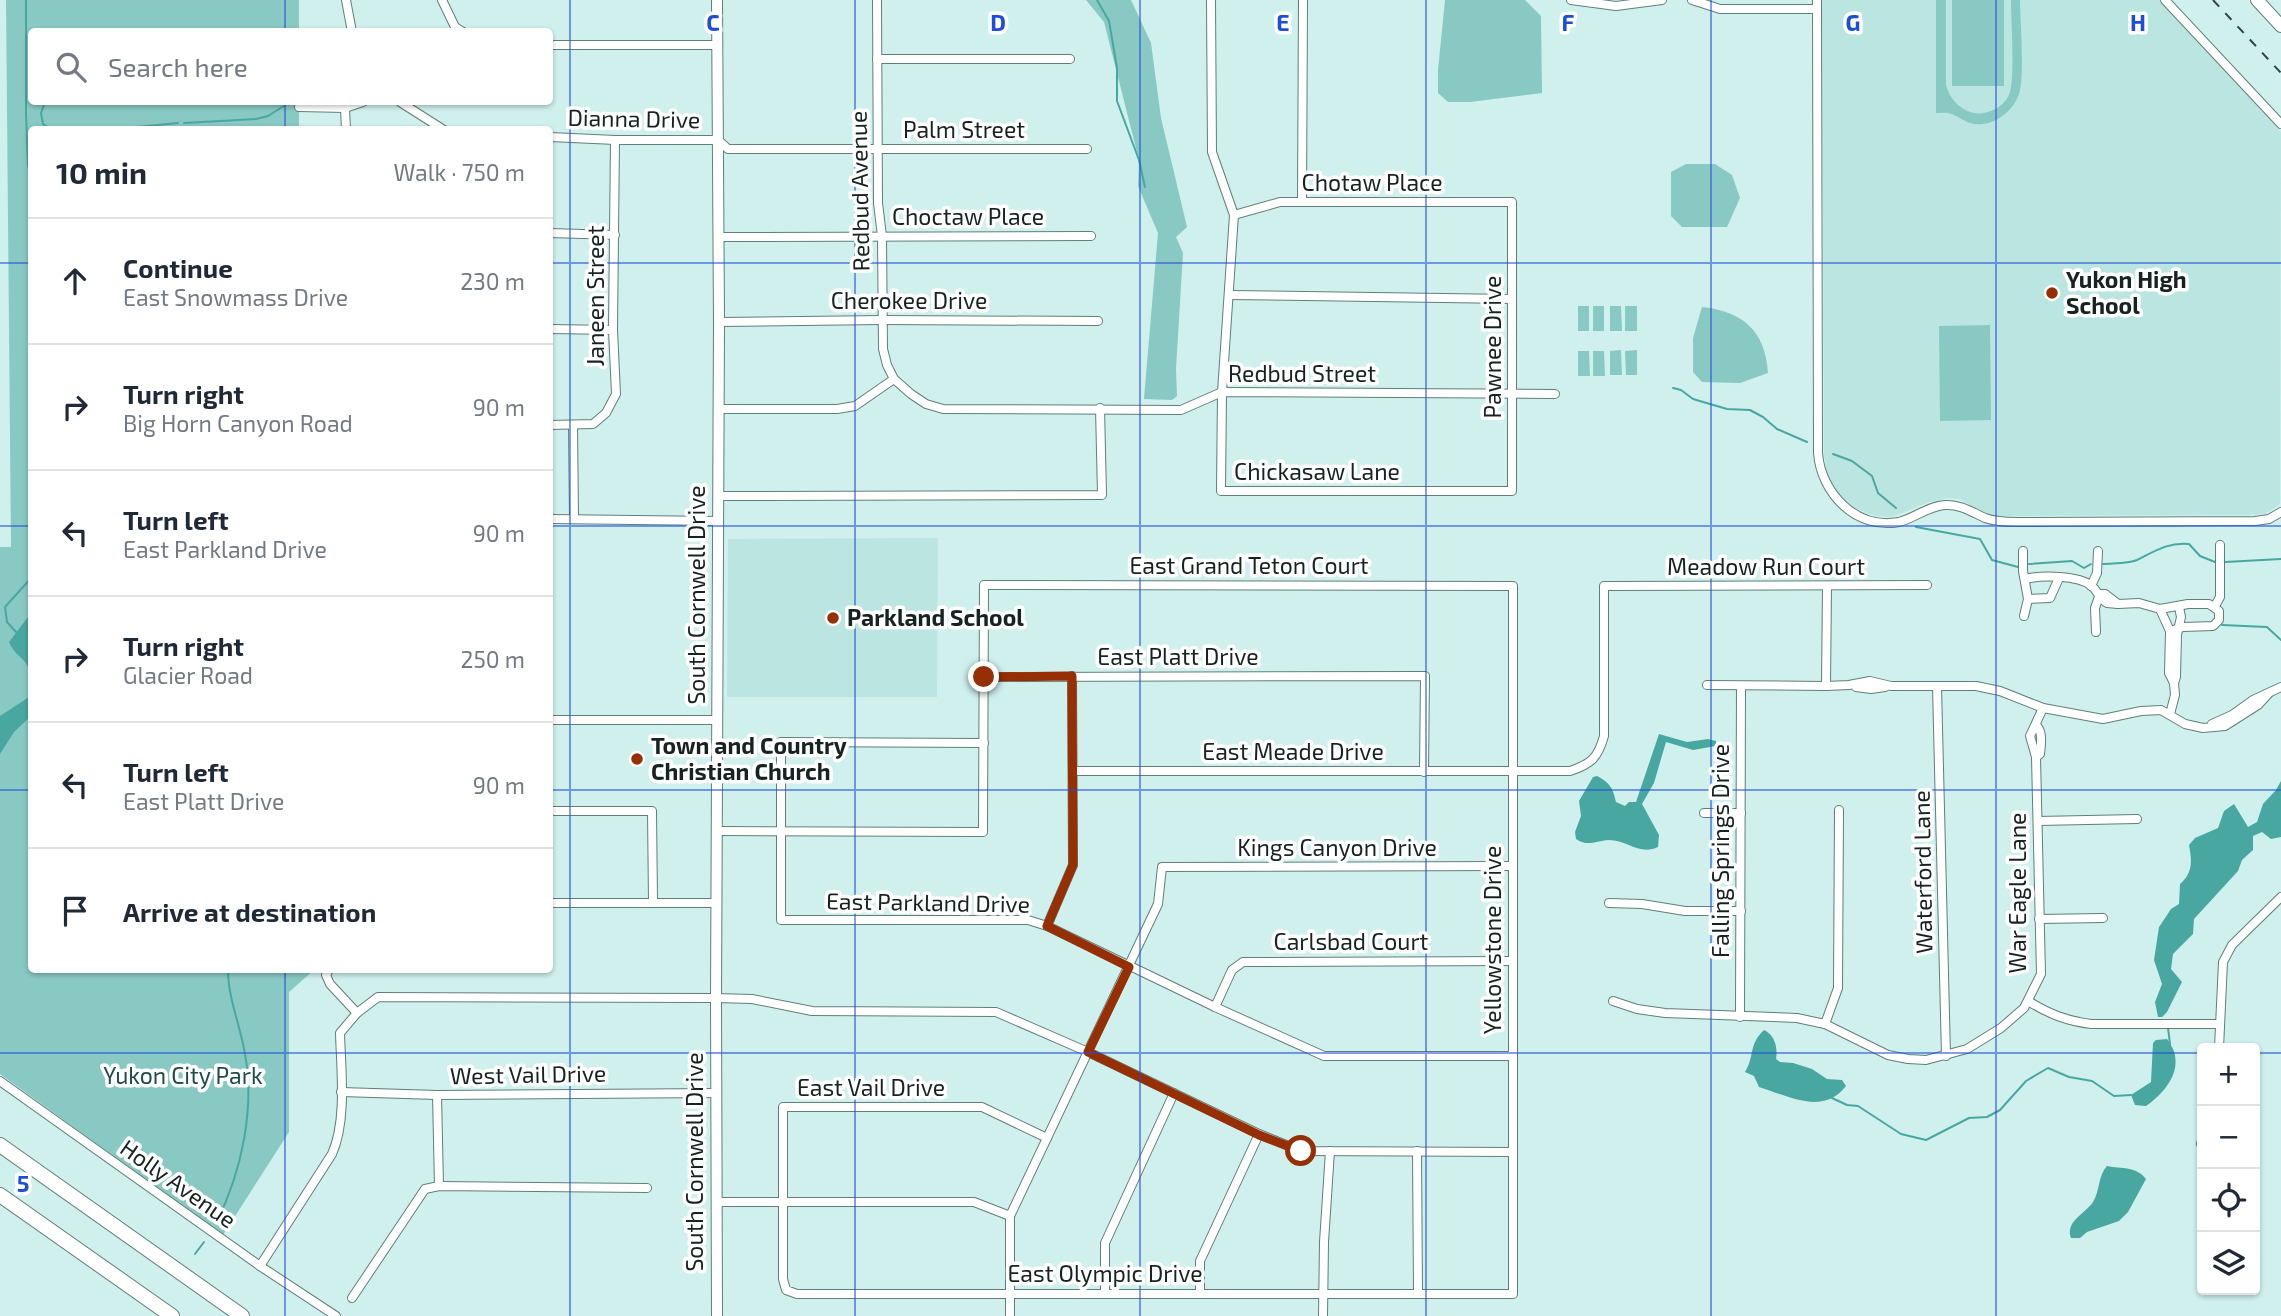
<!DOCTYPE html>
<html lang="en">
<head>
<meta charset="utf-8">
<style>
  body { margin:0; font-family:"Exo 2",sans-serif; background:#f6f6f7; color:#1f2937 }
  .controls { position:absolute; right:21px; bottom:21px; display:grid; overflow:hidden; border-radius:7px; box-shadow:0 2px 5px #0004 }
  .controls button { width:63px; height:63px; display:grid; place-items:center; padding:0; border:0; border-bottom:2px solid #e0e1e3; background:#fff; color:#1f2937; font:35px sans-serif }
  .stop { position:absolute; width:21px; height:21px; margin:-16px; border:5px solid #963004; border-radius:50%; background:#fff }
  .stop.end { background:#963004; border-color:#fff; box-shadow:0 2px 7px #0008 }
  .list { margin:0; padding:0; list-style:none }
  h2 { display:flex; justify-content:space-between; align-items:center; height:91px; margin:0; padding:0 28px; font-size:30px }
  h2 small { font-size:23px; font-weight:400; color:#747a83 }
  .list li { display:grid; grid-template-columns:46px 1fr auto; gap:21px; align-items:center; box-sizing:border-box; height:126px; padding:0 28px; border-top:2px solid #e0e1e3 }
  .list b { display:block; font-size:26px; white-space:nowrap }
  .list p { margin:0; font-size:23px; white-space:nowrap; color:#747a83 }
  .list em { font-size:23px; font-style:normal; color:#747a83 }
  .icon { flex:none; width:38px; height:38px; fill:none; stroke:currentColor; stroke-width:2; stroke-linecap:round; stroke-linejoin:round }
  .map { position:relative; flex:none; width:2281px; height:1316px; overflow:hidden }
  .search { position:absolute; background:#fff; box-shadow:0 2px 5px #0004; left:28px; top:28px; width:525px; height:77px; display:flex; align-items:center; gap:18px; box-sizing:border-box; padding:0 24px; border-radius:7px; color:#747a83; font-size:26px }
  .panel { position:absolute; background:#fff; box-shadow:0 2px 5px #0004; left:28px; top:126px; width:525px; height:847px; border-radius:7px }
  .map>svg:first-child { display:block }
  .built { fill:#bbe5e0 }
  .green { fill:#89c9c3 }
  .water { fill:#48a8a1 }
  .lines { fill:none; stroke-linecap:round; stroke-linejoin:round }
  .stream { stroke:#48a8a1; stroke-width:2 }
  .minor-casing { stroke:#617e7b; stroke-width:10 }
  .secondary-casing { stroke:#617e7b; stroke-width:12 }
  .primary-casing { stroke:#617e7b; stroke-width:14 }
  .motorway-casing { stroke:#617e7b; stroke-width:16 }
  .minor { stroke:#fff; stroke-width:8 }
  .secondary { stroke:#fff; stroke-width:10 }
  .primary { stroke:#fff; stroke-width:12 }
  .motorway { stroke:#fff; stroke-width:14 }
  .rail { stroke:#324240; stroke-width:2; stroke-dasharray:9 9; stroke-linecap:butt }
  .route { stroke:#963004; stroke-width:9 }
  .grid { fill:none; stroke:#1d4ed8; stroke-width:2; stroke-opacity:0.55 }
  .poi-dot { fill:#963004; stroke:#fff; stroke-width:2.5 }
  .labels { text-anchor:middle; stroke-width:7; stroke-linejoin:round; paint-order:stroke }
  .street-label { font-size:23px; fill:#162321; stroke:#fff }
  .poi-label { font-size:23px; font-weight:bold; fill:#162321; stroke:#fff; text-anchor:start }
  .park-label { font-size:23px; fill:#204b48; stroke:#fff }
  .grid-label { font-size:23px; text-anchor:middle; font-weight:bold; fill:#1d4ed8; stroke:#fff; stroke-width:7; stroke-linejoin:round; paint-order:stroke }
</style>
</head>
<body>
<div class="map">
<svg width="2281" height="1316" viewBox="0 0 2281 1316">
  <rect width="100%" height="100%" fill="#cff0ed"/>
  <g class="built">
    <path d="M 1822,0 L 2159,0 L 2281,132 L 2280,504 L 2265,514 L 2244,515 L 2000,516 L 1988,514 L 1959,499 L 1950,498 L 1929,502 L 1892,517 L 1876,516 L 1857,509 L 1842,497 L 1830,482 L 1826,470 L 1824,454 Z"/>
    <path d="M 938,538 L 937,697 L 727,697 L 728,539 Z"/>
  </g>
  <g class="green">
    <path d="M 6,0 L 299,0 L 299,31 L 32,32 L 32,102 L 299,102 L 299,129 L 32,130 L 32,970 L 314,970 L 289,992 L 289,1132 L 223,1235 L 0,1074 L 0,547 L 11,547 Z"/>
    <path d="M 1086,0 L 1131,0 L 1151,43 L 1161,118 L 1187,227 L 1176,237 L 1183,253 L 1176,369 L 1177,396 L 1172,400 L 1144,399 L 1158,233 L 1138,186 L 1139,160 L 1104,22 Z"/>
    <path d="M 1445,0 L 1525,0 L 1541,16 L 1542,93 L 1470,102 L 1448,102 L 1438,93 L 1438,70 Z"/>
    <path d="M 1936,0 L 1946,0 L 1946,85 C 1950,98 1957,107 1970,112 C 1985,117 2005,108 2010,92 C 2015,77 2011,19 2011,0 L 2020,0 C 2020,22 2025,75 2019,94 C 2014,109 1999,122 1983,124 C 1969,126 1963,119 1952,114 C 1948,112 1941,113 1936,113 Z"/>
    <rect x="1952" y="0" width="52" height="86"/>
    <path d="M 1686,164 L 1715,164 L 1732,175 L 1740,198 L 1727,227 L 1682,227 L 1671,216 L 1671,172 Z"/>
    <rect x="1578" y="306" width="11" height="25"/>
    <rect x="1593" y="306" width="11" height="25"/>
    <path d="M 1610,306 L 1621,306 L 1622,331 L 1610,331 Z"/>
    <rect x="1625" y="306" width="12" height="25"/>
    <path d="M 1702,307 C 1744,312 1765,331 1768,373 L 1740,383 L 1702,382 L 1693,372 L 1693,338 Z"/>
    <path d="M 1990,325 L 1991,420 L 1940,421 L 1939,326 Z"/>
    <path d="M 1621,350 L 1622,375 L 1610,375 L 1610,351 Z"/>
    <path d="M 1637,350 L 1637,375 L 1626,375 L 1625,351 Z"/>
    <path d="M 1578,351 L 1589,351 L 1590,376 L 1578,376 Z"/>
    <path d="M 1593,351 L 1604,351 L 1605,376 L 1593,376 Z"/>
  </g>
  <g class="water">
    <path d="M 31,613 L 31,679 C 30,658 16,659 9,642 Z"/>
    <path d="M 31,687 L 31,716 L 14,732 L 0,754 L 0,716 L 29,697 Z"/>
    <path d="M 1659,734 L 1687,742 L 1708,739 L 1716,741 L 1716,746 L 1693,750 L 1666,742 L 1654,783 L 1642,804 L 1659,835 L 1658,847 C 1640,856 1627,840 1609,840 C 1595,841 1588,847 1576,839 L 1575,832 L 1581,816 L 1579,801 L 1593,777 L 1597,776 C 1610,783 1613,788 1616,802 L 1625,806 L 1629,802 L 1636,802 Z"/>
    <path d="M 2281,781 L 2281,837 L 2271,839 L 2262,832 L 2253,836 L 2253,850 L 2242,860 L 2238,871 L 2194,919 L 2193,934 L 2173,954 L 2171,969 L 2182,982 L 2167,1012 L 2162,1017 L 2158,1017 L 2155,1002 L 2162,984 L 2154,960 L 2159,927 L 2171,909 L 2179,904 L 2180,884 C 2193,873 2192,861 2189,845 L 2195,838 L 2218,828 L 2224,811 L 2234,804 L 2248,827 L 2257,822 L 2263,804 L 2276,790 Z"/>
    <path d="M 1764,1030 C 1775,1035 1778,1048 1776,1059 L 1780,1062 L 1793,1063 L 1812,1069 L 1827,1079 L 1842,1080 L 1846,1086 C 1823,1116 1788,1096 1759,1087 L 1754,1076 L 1745,1072 C 1755,1056 1748,1045 1764,1030 Z"/>
    <path d="M 2167,1039 C 2187,1064 2169,1090 2146,1106 L 2135,1105 L 2131,1095 L 2151,1082 L 2153,1043 L 2156,1040 Z"/>
    <path d="M 2107,1166 C 2122,1169 2136,1166 2146,1179 L 2128,1212 L 2119,1221 L 2087,1232 L 2080,1238 L 2071,1238 C 2065,1221 2085,1214 2093,1202 C 2100,1191 2098,1175 2107,1166 Z"/>
  </g>
  <g class="lines">
    <g class="stream">
      <path d="M 26,0 L 26,114 L 28,166 L 32,175"/>
      <path d="M 1097,0 L 1109,21 L 1117,68 L 1117,101 L 1139,160 L 1145,187"/>
      <path d="M 45,102 L 41,113 L 43,124 L 53,130"/>
      <path d="M 184,123 L 256,119 L 268,116 L 287,104"/>
      <path d="M 106,130 L 178,123"/>
      <path d="M 1673,388 L 1681,390 L 1693,399 L 1727,409 L 1750,410 L 1763,417 L 1777,429 L 1807,442"/>
      <path d="M 1833,454 L 1852,461 L 1872,476 L 1878,493 L 1896,508"/>
      <path d="M 1916,527 L 1980,539 L 1992,560 L 2018,567"/>
      <path d="M 2225,562 L 2281,559"/>
      <path d="M 2029,564 L 2072,561 L 2084,568 L 2091,564"/>
      <path d="M 2103,564 C 2113,563 2128,564 2137,560 C 2155,551 2168,542 2189,544 L 2200,556 L 2215,562"/>
      <path d="M 2222,625 L 2267,627 L 2281,640"/>
      <path d="M 16,632 L 7,622 L 5,607 L 32,577"/>
      <path d="M 2168,1028 L 2170,1044"/>
      <path d="M 1832,1098 L 1847,1105 L 1858,1106 L 1901,1134 L 1926,1140 L 1969,1118 L 1987,1117 L 2000,1110 L 2026,1081 L 2048,1068 L 2069,1077 L 2092,1081 L 2114,1096 L 2131,1095"/>
      <path d="M 216,1223 C 242,1172 256,1105 244,1049 C 239,1022 228,997 228,970"/>
      <path d="M 195,1254 L 204,1242"/>
    </g>
    <g class="minor-casing">
      <g id="minor">
        <path d="M 346,0 L 352,32"/>
        <path d="M 442,0 L 455,27 L 463,32"/>
        <path d="M 877,0 L 878,203 L 882,236 L 883,349 L 887,365 L 894,379 L 911,394 L 926,404 L 943,409 L 1181,410 L 1222,392 L 1555,394"/>
        <path d="M 1211,0 L 1212,152 L 1234,215 L 1222,392 L 1221,491 L 1512,491 L 1512,202 L 1280,202 L 1234,215"/>
        <path d="M 1571,0 L 1616,6 L 1662,0"/>
        <path d="M 1692,0 L 1720,9 L 1817,9"/>
        <path d="M 1817,0 L 1818,453 C 1821,493 1856,530 1899,522 C 1915,518 1928,506 1945,505 C 1960,504 1972,512 1985,518 C 1996,522 2007,522 2018,522 L 2255,521 L 2269,519 L 2281,512"/>
        <path d="M 2165,0 L 2281,124"/>
        <path d="M 550,45 L 718,45"/>
        <path d="M 877,59 L 1070,59"/>
        <path d="M 400,102 L 444,130"/>
        <path d="M 299,107 L 345,108 L 363,102"/>
        <path d="M 345,108 L 346,130"/>
        <path d="M 550,137 L 615,140 L 718,140 L 728,149 L 1087,149"/>
        <path d="M 1302,202 L 1303,0"/>
        <path d="M 550,233 L 615,235"/>
        <path d="M 718,237 L 1091,236"/>
        <path d="M 1229,295 L 1512,299"/>
        <path d="M 719,322 L 882,320 L 1098,321"/>
        <path d="M 550,329 L 613,330"/>
        <path d="M 719,409 L 837,409 L 855,406 L 894,379"/>
        <path d="M 550,425 L 593,424 L 606,413 L 616,394 L 613,330 L 615,140"/>
        <path d="M 573,425 L 574,519"/>
        <path d="M 719,496 L 1102,495 L 1100,408"/>
        <path d="M 550,519 L 719,521"/>
        <path d="M 2023,551 L 2023,571 L 2028,599 L 2024,616"/>
        <path d="M 2025,579 C 2042,575 2078,575 2092,586 C 2098,592 2100,599 2107,603 L 2118,604 L 2105,594 L 2100,594"/>
        <path d="M 2091,586 L 2097,573 L 2098,551"/>
        <path d="M 2028,599 L 2050,598 L 2059,578"/>
        <path d="M 2118,604 L 2139,603 L 2160,609 L 2188,604 L 2209,604 L 2219,611 L 2219,620 L 2213,626 L 2183,627 L 2170,631"/>
        <path d="M 2215,606 L 2220,597 L 2220,545"/>
        <path d="M 2160,609 L 2170,631 L 2169,673 L 2174,683 L 2175,695 L 2170,714"/>
        <path d="M 2096,632 L 2095,608 L 2100,594"/>
        <path d="M 984,677 L 1425,676 L 1424,772"/>
        <path d="M 2174,683 L 2176,677 L 2177,635 L 2181,617 L 2179,607"/>
        <path d="M 1707,685 L 1826,686 L 1849,685 L 1870,681 L 1891,686 L 1976,686 L 2000,691 L 2043,708 L 2103,719 L 2141,711 L 2161,710 L 2185,724 L 2203,728 L 2225,726 L 2258,705 L 2269,693"/>
        <path d="M 1826,686 L 1827,586"/>
        <path d="M 1937,686 L 1946,1056"/>
        <path d="M 1856,687 L 1871,689 L 1885,687"/>
        <path d="M 550,720 L 718,720"/>
        <path d="M 2212,724 L 2232,715 L 2253,700 L 2281,687"/>
        <path d="M 984,743 L 781,742 L 781,920 L 1028,920 L 1047,926 L 1215,1007 L 1324,1056 L 1512,1056"/>
        <path d="M 2036,757 L 2040,754 C 2041,744 2043,733 2037,726"/>
        <path d="M 1073,771 L 1570,771 C 1591,764 1598,758 1604,736 L 1604,586 L 1927,585"/>
        <path d="M 550,811 L 652,811 L 653,902"/>
        <path d="M 1704,813 L 1741,813"/>
        <path d="M 2038,821 L 2137,819"/>
        <path d="M 718,831 L 983,832 L 984,585 L 1513,586 L 1513,1294 L 797,1294 L 786,1290 L 783,1279 L 783,1107 L 982,1107 L 1047,1138"/>
        <path d="M 550,903 L 716,903"/>
        <path d="M 1609,903 L 1642,904 L 1685,911 L 1741,911"/>
        <path d="M 2039,919 L 2103,918"/>
        <path d="M 1047,926 L 1073,865 L 1072,676"/>
        <path d="M 329,970 L 326,975 L 330,984 L 357,1013"/>
        <path d="M 1613,1001 L 1637,1009 L 1665,1013 L 1797,1018 L 1825,1024 L 1888,1055 L 1908,1059 L 1926,1060 L 1967,1049 L 2001,1028 L 2024,1008 L 2041,974 L 2036,757 L 2030,736 L 2043,708"/>
        <path d="M 2028,1001 C 2049,1014 2067,1021 2091,1024 L 2220,1024"/>
        <path d="M 1215,1007 L 1232,970 L 1243,962 L 1513,961"/>
        <path d="M 1740,1017 L 1741,686"/>
        <path d="M 1825,1024 L 1838,988 L 1839,810"/>
        <path d="M 2219,1048 L 2223,962 L 2232,945 L 2281,897"/>
        <path d="M 0,1081 L 260,1266 L 336,1316"/>
        <path d="M 341,1092 L 437,1095 L 716,1093"/>
        <path d="M 437,1095 L 439,1186"/>
        <path d="M 2201,1144 L 2202,1140"/>
        <path d="M 1417,1151 L 1418,1293"/>
        <path d="M 717,1202 L 974,1202 L 1010,1216"/>
        <path d="M 260,1266 L 332,1154 C 347,1121 341,1069 340,1033 L 357,1013 L 378,997 L 716,998 L 752,999 L 812,1011 L 996,1012 L 1088,1052 L 1259,1134 L 1301,1151 L 1513,1152"/>
        <path d="M 1105,1294 L 1105,1243 L 1174,1093"/>
        <path d="M 1200,1294 L 1200,1261 L 1259,1134"/>
        <path d="M 352,1298 L 425,1189 L 439,1186 L 647,1188"/>
        <path d="M 1010,1316 L 1010,1216 L 1158,904 L 1162,867 L 1512,866"/>
        <path d="M 1323,1316 L 1324,1242 L 1330,1151"/>
      </g>
    </g>
    <g class="secondary-casing">
      <path id="secondary" d="M 717,1316 L 716,998 L 719,322 L 717,0"/>
    </g>
    <g class="primary-casing">
      <path id="primary" d="M 2257,0 L 2281,26"/>
    </g>
    <g class="motorway-casing">
      <g id="motorway">
        <path d="M 0,1145 L 242,1316"/>
        <path d="M 0,1195 L 172,1316"/>
      </g>
    </g>
    <use href="#minor" class="minor"/>
    <use href="#secondary" class="secondary"/>
    <use href="#primary" class="primary"/>
    <use href="#motorway" class="motorway"/>
    <path class="rail" d="M 2213,0 L 2281,73"/>
  </g>
  <g class="lines">
    <path class="route" d="M 984,677 L 1072,676 L 1073,865 L 1047,926 L 1129,967 L 1088,1052 L 1259,1135 L 1301,1151"/>
  </g>
  <path class="grid" d="M 285,0 L 285,32M 570,0 L 570,1316M 855,0 L 855,1316M 1140,0 L 1140,1316M 1426,0 L 1426,1316M 1711,0 L 1711,1316M 1996,0 L 1996,1316M 285,102 L 285,130M 0,263 L 32,263M 550,263 L 2281,263M 0,526 L 32,526M 550,526 L 2281,526M 0,790 L 32,790M 550,790 L 2281,790M 285,970 L 285,1316M 0,1053 L 2202,1053M 2255,1053 L 2281,1053"/>
  <g class="poi-dot">
    <circle cx="2052" cy="293" r="7"/>
    <circle cx="833" cy="618" r="7"/>
    <circle cx="637" cy="759" r="7"/>
  </g>
  <g class="labels">
    <g class="street-label">
      <text transform="translate(634 119) rotate(1)" y="8">Dianna Drive</text>
      <text x="964" y="138">Palm Street</text>
      <text x="1372" y="191">Chotaw Place</text>
      <text transform="translate(860 191) rotate(-91)" y="8">Redbud Avenue</text>
      <text x="968" y="225">Choctaw Place</text>
      <text transform="translate(596 296) rotate(-90)" y="8">Janeen Street</text>
      <text x="909" y="309">Cherokee Drive</text>
      <text transform="translate(1493 347) rotate(-90)" y="8">Pawnee Drive</text>
      <text x="1302" y="382">Redbud Street</text>
      <text x="1317" y="480">Chickasaw Lane</text>
      <text x="1249" y="574">East Grand Teton Court</text>
      <text x="1766" y="575">Meadow Run Court</text>
      <text transform="translate(697 595) rotate(-90)" y="8">South Cornwell Drive</text>
      <text x="1178" y="665">East Platt Drive</text>
      <text x="1293" y="760">East Meade Drive</text>
      <text x="1337" y="856">Kings Canyon Drive</text>
      <text transform="translate(1721 851) rotate(-90)" y="8">Falling Springs Drive</text>
      <text transform="translate(1923 872) rotate(-91)" y="8">Waterford Lane</text>
      <text transform="translate(2018 893) rotate(-90)" y="8">War Eagle Lane</text>
      <text transform="translate(928 903) rotate(1)" y="8">East Parkland Drive</text>
      <text transform="translate(1493 940) rotate(-90)" y="8">Yellowstone Drive</text>
      <text x="1351" y="950">Carlsbad Court</text>
      <text transform="translate(528 1075) rotate(-1)" y="8">West Vail Drive</text>
      <text x="871" y="1096">East Vail Drive</text>
      <text transform="translate(695 1162) rotate(-90)" y="8">South Cornwell Drive</text>
      <text transform="translate(178 1184) rotate(35)" y="8">Holly Avenue</text>
      <text x="1105" y="1282">East Olympic Drive</text>
    </g>
    <g class="poi-label">
      <text x="2066" y="288">Yukon High<tspan x="2066" dy="26">School</tspan></text>
      <text x="847" y="626">Parkland School</text>
      <text x="651" y="754">Town and Country<tspan x="651" dy="26">Christian Church</tspan></text>
    </g>
    <g class="park-label">
      <text x="183" y="1084">Yukon City Park</text>
    </g>
  </g>
  <g class="grid-label">
    <text x="713" y="31">C</text>
    <text x="998" y="31">D</text>
    <text x="1283" y="31">E</text>
    <text x="1568" y="31">F</text>
    <text x="1853" y="31">G</text>
    <text x="2138" y="31">H</text>
    <text x="23" y="1192">5</text>
  </g>
</svg>
<div class="controls">
<button>+</button>
<button>−</button>
<button><svg class="icon" aria-label="locate" viewBox="0 0 24 24"><circle cx="12" cy="12" r="6"/><path d="M12 2v4M12 18v4M2 12h4M18 12h4"/></svg></button>
<button><svg class="icon" aria-label="layers" viewBox="0 0 24 24"><path d="M12 4l9 5-9 5-9-5zM3 14l9 5 9-5"/></svg></button>
</div>
<div class="stop" style="left:1301px;top:1151px"></div>
<div class="stop end" style="left:984px;top:677px"></div>
<div class="search"><svg class="icon" aria-label="search" viewBox="0 0 24 24"><circle cx="10" cy="10" r="6"/><path d="M15 15l6 6"/></svg>Search here</div>
<section class="panel">
<h2>10 min<small>Walk · 750 m</small></h2>
<ul class="list">
<li><svg class="icon" aria-label="ahead" viewBox="0 0 24 24"><path d="M12 20V5M6 11l6-6 6 6"/></svg><div><b>Continue</b><p>East Snowmass Drive</p></div><em>230 m</em></li>
<li><svg class="icon" aria-label="right" viewBox="0 0 24 24"><path d="M7 20v-9h11M14 6l5 5-5 5"/></svg><div><b>Turn right</b><p>Big Horn Canyon Road</p></div><em>90 m</em></li>
<li><svg class="icon" aria-label="left" viewBox="0 0 24 24"><path d="M17 20v-9H6M10 6l-5 5 5 5"/></svg><div><b>Turn left</b><p>East Parkland Drive</p></div><em>90 m</em></li>
<li><svg class="icon" aria-label="right" viewBox="0 0 24 24"><path d="M7 20v-9h11M14 6l5 5-5 5"/></svg><div><b>Turn right</b><p>Glacier Road</p></div><em>250 m</em></li>
<li><svg class="icon" aria-label="left" viewBox="0 0 24 24"><path d="M17 20v-9H6M10 6l-5 5 5 5"/></svg><div><b>Turn left</b><p>East Platt Drive</p></div><em>90 m</em></li>
<li><svg class="icon" aria-label="arrive" viewBox="0 0 24 24"><path d="M6 21V4h12l-3 4 3 4H6"/></svg><div><b>Arrive at destination</b></div></li>
</ul>
</section>
</div>
</body>
</html>
